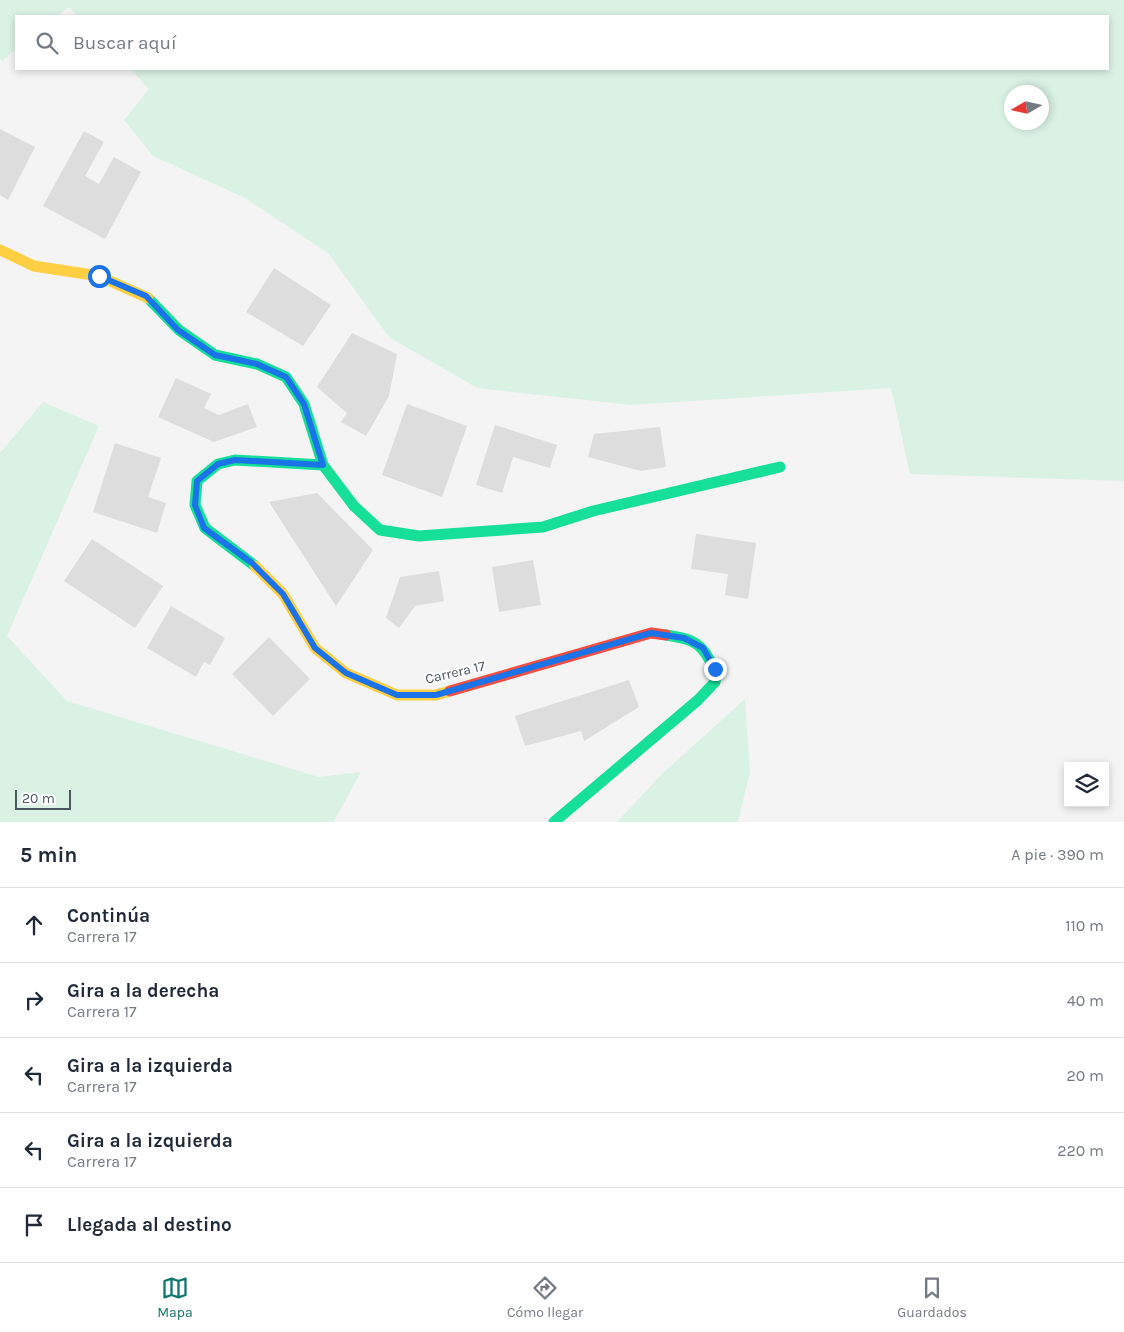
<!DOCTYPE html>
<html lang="es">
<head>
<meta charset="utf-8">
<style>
  body { margin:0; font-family:Karla,sans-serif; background:#f2f2f3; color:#1f2937 }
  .controls { position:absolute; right:15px; bottom:15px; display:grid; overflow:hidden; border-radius:0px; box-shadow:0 2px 8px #0003 }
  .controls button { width:45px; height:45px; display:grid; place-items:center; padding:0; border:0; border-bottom:1px solid #e0e1e3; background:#fff; color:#1f2937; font:25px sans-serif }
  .compass { position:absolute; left:1004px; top:85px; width:45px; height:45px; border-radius:50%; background:#fff; box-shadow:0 2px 8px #0003; rotate:261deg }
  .scale { position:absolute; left:15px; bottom:12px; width:56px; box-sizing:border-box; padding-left:5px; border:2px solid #4a5661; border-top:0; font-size:14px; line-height:18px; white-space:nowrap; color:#4a5661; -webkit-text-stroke:4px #fff; paint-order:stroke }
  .stop { position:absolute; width:15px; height:15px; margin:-11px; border:4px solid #1a73e8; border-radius:50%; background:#fff }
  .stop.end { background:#1a73e8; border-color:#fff; box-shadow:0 1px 5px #0008 }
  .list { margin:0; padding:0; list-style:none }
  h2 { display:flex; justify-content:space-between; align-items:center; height:65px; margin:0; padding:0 20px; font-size:21px }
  h2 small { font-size:16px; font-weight:400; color:#747a83 }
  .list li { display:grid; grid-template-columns:32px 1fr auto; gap:15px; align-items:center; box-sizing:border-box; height:75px; padding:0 20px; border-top:1px solid #e0e1e3 }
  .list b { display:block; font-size:19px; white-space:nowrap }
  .list p { margin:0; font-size:16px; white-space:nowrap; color:#747a83 }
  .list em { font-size:16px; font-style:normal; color:#747a83 }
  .icon { flex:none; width:28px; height:28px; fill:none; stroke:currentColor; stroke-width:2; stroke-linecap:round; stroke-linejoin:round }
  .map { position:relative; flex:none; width:1124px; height:822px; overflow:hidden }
  .search { position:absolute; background:#fff; box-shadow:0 2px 8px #0003; left:15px; right:15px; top:15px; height:55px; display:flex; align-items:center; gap:12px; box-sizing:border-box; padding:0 18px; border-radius:0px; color:#747a83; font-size:19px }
  .sheet { height:440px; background:#fff }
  nav { display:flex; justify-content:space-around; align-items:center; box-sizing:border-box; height:70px; border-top:1px solid #e0e1e3; background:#fff; font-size:14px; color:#747a83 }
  nav a { display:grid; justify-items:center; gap:2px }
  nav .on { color:#0f766e }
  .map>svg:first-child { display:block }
  .green { fill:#d9f2e3; fill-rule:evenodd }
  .building { fill:#ddddde }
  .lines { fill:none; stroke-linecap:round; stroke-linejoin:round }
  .fast { stroke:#16e098; stroke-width:11 }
  .slow { stroke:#ffcf43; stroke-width:11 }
  .jam { stroke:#f24e42; stroke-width:11 }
  .route { stroke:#1a73e8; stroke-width:6 }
  .labels { text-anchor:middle; stroke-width:4; stroke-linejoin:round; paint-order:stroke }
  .street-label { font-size:14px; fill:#4a5661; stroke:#fff }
</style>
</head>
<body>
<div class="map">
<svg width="1124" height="822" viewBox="0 0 1124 822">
  <rect width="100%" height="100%" fill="#f4f4f4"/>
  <g class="green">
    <path d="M 0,0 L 1124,0 L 1124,481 L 910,474 L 891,388 L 631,405 L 477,388 L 389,337 L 328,253 L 245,198 L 153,156 L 124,120 L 149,89 L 130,69 L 1108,69 L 1108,16 L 77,16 L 69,7 L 57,16 L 16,16 L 16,49 L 2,61 L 0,59 ZM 1012,92 L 1042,92 L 1042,122 L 1012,122 Z"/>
    <path d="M 43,402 L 99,426 L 7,636 L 67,701 L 319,777 L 361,772 L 334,821 L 335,822 L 0,822 L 0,453 Z"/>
    <path d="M 745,699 L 750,772 L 738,822 L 617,822 L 662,774 Z"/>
  </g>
  <g class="building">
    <path d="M 0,129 L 35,147 L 8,200 L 0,195 Z"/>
    <path d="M 84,131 L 104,142 L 85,176 L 99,184 L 114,157 L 141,172 L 105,239 L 43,206 Z"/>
    <path d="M 274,268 L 331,305 L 303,346 L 246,312 Z"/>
    <path d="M 352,333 L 397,354 L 389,396 L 366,436 L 341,422 L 347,413 L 317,387 Z"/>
    <path d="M 176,378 L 211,394 L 204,408 L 219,415 L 248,404 L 257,427 L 214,442 L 158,417 Z"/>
    <path d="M 407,404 L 467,426 L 442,497 L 382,475 Z"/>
    <path d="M 495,425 L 557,445 L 550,468 L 513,457 L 502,493 L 476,485 Z"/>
    <path d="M 660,427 L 666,467 L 641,471 L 588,457 L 594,434 Z"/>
    <path d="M 115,443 L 161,458 L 148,497 L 166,503 L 157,533 L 93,512 Z"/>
    <path d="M 317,493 L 373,550 L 336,606 L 269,502 Z"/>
    <path d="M 696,534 L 756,543 L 748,599 L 725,595 L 728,574 L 691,569 Z"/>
    <path d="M 92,539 L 163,586 L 135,628 L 64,581 Z"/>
    <path d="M 533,560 L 541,605 L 499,612 L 492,567 Z"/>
    <path d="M 439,571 L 444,601 L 415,606 L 399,628 L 386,618 L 400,577 Z"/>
    <path d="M 171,606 L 225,638 L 210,665 L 204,662 L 196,677 L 147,648 Z"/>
    <path d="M 269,637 L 310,679 L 273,716 L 232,674 Z"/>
    <path d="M 629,680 L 639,707 L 584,741 L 581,731 L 525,746 L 515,716 Z"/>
  </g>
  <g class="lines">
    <g class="fast">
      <path d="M 148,298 L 179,330 L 215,355 L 257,364 L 286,377 L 304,404 L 323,465 L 235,460 L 218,464 L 197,481 L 195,505 L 205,528 L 255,566"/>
      <path d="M 323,465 L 354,506 L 380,530 L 419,536 L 543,527 L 593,511 L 780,467"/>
      <path d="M 554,822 L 698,700 L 715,682 C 717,673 714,667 709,659 C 699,640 686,638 666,635"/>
    </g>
    <g class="slow">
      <path d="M 0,250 L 34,266 L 99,276 L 148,298"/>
      <path d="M 255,566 L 283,594 L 315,648 L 346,673 L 397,695 L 436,695 L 450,691"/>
    </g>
    <path class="jam" d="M 450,691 L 651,633 L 666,635"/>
  </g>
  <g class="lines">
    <path class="route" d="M 99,276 L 146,296 L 178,330 L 215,355 L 257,364 L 286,377 L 304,404 L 323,465 L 235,460 L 218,464 L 197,481 L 195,505 L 204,528 L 252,563 L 283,594 L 315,648 L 346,673 L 397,695 L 436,695 L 651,633 L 684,638 L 703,648 L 715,669"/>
  </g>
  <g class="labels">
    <g class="street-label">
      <text transform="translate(455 672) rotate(-13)" y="5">Carrera 17</text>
    </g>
  </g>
</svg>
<div class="controls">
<button><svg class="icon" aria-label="layers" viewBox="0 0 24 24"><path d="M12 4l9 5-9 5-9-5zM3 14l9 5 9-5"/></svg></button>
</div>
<svg class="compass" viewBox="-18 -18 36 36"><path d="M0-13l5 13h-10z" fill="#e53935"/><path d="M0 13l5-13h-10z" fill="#747a83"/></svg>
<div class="scale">20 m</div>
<div class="stop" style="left:99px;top:276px"></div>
<div class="stop end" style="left:715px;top:669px"></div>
<div class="search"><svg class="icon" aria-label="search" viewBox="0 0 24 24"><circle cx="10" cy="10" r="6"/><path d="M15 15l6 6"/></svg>Buscar aquí</div>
</div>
<section class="sheet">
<h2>5 min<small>A pie · 390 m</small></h2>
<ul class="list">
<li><svg class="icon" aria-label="ahead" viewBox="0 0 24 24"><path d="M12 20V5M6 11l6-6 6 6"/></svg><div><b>Continúa</b><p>Carrera 17</p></div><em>110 m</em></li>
<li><svg class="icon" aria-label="right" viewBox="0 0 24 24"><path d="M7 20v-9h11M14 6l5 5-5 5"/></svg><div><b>Gira a la derecha</b><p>Carrera 17</p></div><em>40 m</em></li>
<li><svg class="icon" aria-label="left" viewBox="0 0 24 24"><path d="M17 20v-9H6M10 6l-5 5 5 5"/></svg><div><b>Gira a la izquierda</b><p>Carrera 17</p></div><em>20 m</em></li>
<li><svg class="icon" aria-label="left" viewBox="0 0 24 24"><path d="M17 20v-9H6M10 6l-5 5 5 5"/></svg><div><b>Gira a la izquierda</b><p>Carrera 17</p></div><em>220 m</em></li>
<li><svg class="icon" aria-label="arrive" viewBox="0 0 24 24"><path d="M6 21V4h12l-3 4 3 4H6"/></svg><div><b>Llegada al destino</b></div></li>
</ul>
</section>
<nav>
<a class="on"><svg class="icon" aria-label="map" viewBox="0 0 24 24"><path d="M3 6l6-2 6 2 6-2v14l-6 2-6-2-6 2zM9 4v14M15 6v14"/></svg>Mapa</a>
<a><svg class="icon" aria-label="directions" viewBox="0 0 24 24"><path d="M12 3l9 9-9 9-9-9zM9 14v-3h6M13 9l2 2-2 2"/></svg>Cómo llegar</a>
<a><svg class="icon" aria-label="saved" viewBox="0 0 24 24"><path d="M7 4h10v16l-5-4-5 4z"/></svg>Guardados</a>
</nav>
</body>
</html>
